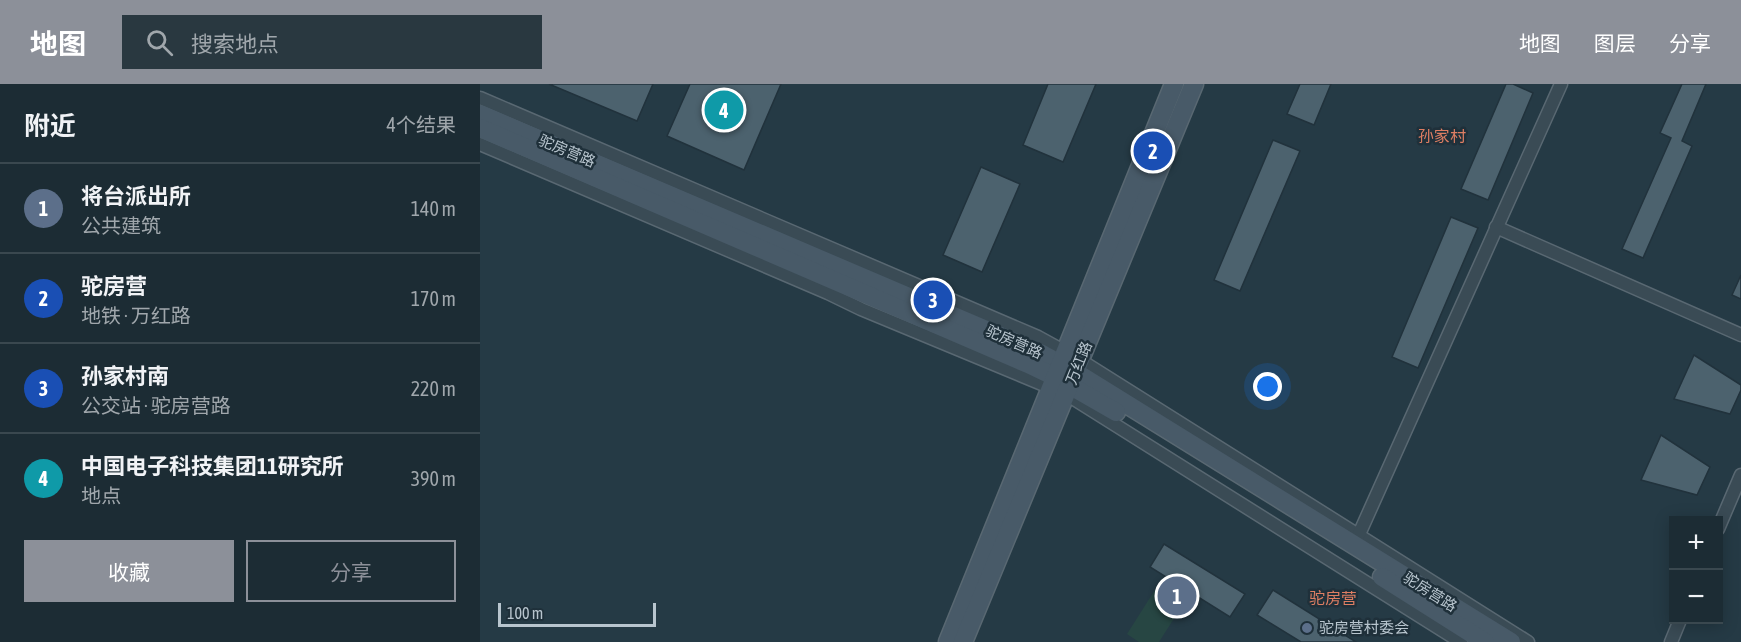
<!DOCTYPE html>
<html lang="zh">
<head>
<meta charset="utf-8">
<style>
  body { margin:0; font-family:"Asap Condensed","Noto Sans SC",sans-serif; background:#293840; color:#f1f3f6 }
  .controls { position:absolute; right:18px; bottom:18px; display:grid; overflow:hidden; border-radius:0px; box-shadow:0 3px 15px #0003 }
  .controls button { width:54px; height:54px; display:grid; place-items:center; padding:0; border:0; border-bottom:2px solid #3a484f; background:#1c2c34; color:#f1f3f6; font:30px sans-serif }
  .scale { position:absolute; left:18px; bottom:15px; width:158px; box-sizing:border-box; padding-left:6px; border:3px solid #b8c5ce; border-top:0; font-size:16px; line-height:21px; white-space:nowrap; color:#b8c5ce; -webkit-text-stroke:4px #1f303a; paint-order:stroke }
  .you { position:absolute; left:788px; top:303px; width:21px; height:21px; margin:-15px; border:4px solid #fff; border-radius:50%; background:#1a73e8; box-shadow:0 0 0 9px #1a73e833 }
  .badge { display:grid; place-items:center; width:39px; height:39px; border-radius:50%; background:#8c9099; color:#fff; font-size:20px; font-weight:700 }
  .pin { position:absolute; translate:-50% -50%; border:3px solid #fff; box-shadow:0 2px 6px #0006 }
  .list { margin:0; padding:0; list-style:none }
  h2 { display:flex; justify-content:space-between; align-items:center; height:78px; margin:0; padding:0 24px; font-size:26px }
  h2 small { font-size:20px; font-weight:400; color:#a0a7ac }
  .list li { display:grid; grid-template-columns:39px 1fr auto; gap:18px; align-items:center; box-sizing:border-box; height:90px; padding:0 24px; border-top:2px solid #3a484f }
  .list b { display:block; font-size:22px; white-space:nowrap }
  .list p { margin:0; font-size:20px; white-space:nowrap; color:#a0a7ac }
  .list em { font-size:20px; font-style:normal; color:#a0a7ac }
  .actions { display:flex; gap:12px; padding:18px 24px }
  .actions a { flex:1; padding:14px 0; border:2px solid #8c9099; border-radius:0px; text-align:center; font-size:21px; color:#8c9099 }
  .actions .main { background:#8c9099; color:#fff }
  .icon { flex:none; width:33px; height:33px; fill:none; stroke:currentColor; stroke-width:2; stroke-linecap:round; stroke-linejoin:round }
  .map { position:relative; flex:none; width:1261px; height:558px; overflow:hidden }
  header { display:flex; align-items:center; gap:36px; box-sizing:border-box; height:84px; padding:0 30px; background:#8c9099; color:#fff }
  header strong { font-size:28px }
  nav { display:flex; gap:33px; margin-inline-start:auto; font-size:21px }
  .search { width:420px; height:54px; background:#293840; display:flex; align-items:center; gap:15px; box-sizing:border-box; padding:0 21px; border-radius:0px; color:#a0a7ac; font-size:22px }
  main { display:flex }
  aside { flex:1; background:#1c2c34 }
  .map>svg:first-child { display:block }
  .green { fill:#274643 }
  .building { fill:#4c626e; stroke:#21323c; stroke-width:1.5 }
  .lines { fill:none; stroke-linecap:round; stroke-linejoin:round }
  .street-casing { stroke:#596872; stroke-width:15 }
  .secondary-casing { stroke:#596872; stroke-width:21 }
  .street { stroke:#3a4b55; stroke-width:12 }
  .secondary { stroke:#485a68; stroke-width:18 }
  .service-dot { fill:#5c6f8a; stroke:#1f303a; stroke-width:2 }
  .labels { text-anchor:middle; stroke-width:5; stroke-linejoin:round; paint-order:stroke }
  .street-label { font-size:15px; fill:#b8c5ce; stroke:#1f303a }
  .poi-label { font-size:15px; fill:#b8c5ce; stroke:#1f303a; text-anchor:start }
  .neighbourhood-label { font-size:16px; fill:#de7e63; stroke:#1f303a }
</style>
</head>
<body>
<header>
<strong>地图</strong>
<div class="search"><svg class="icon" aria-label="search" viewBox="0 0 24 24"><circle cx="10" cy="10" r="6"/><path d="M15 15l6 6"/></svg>搜索地点</div>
<nav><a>地图</a><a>图层</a><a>分享</a></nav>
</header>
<main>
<aside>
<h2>附近<small>4个结果</small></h2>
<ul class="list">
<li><span class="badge" style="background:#5c6f8a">1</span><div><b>将台派出所</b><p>公共建筑</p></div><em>140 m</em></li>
<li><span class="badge" style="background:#1a4fb4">2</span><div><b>驼房营</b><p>地铁 · 万红路</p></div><em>170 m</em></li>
<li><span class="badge" style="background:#1a4fb4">3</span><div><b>孙家村南</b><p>公交站 · 驼房营路</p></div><em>220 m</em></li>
<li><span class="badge" style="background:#0f9aa8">4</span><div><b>中国电子科技集团11研究所</b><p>地点</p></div><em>390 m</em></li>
</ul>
<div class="actions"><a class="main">收藏</a><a>分享</a></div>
</aside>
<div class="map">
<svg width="1261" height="558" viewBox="0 0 1261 558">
  <rect width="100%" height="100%" fill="#253a45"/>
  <path class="green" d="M 680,498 L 707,514 L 679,558 L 659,558 L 647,550 Z"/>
  <g class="building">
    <path d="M 69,0 L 173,0 L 157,37 Z"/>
    <path d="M 210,0 L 301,0 L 264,86 L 187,52 Z"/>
    <path d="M 568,0 L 616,0 L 583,78 L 543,61 Z"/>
    <path d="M 820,0 L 851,0 L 834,41 L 807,30 Z"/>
    <path d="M 1026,0 L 1033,0 L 1053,9 L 1008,116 L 981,105 Z"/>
    <path d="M 1202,0 L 1226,0 L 1202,57 L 1212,62 L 1163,174 L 1142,165 L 1191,54 L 1180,49 Z"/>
    <path d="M 793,56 L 820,67 L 760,207 L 734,196 Z"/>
    <path d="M 501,83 L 540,100 L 502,188 L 463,171 Z"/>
    <path d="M 971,133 L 998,144 L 938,284 L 912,273 Z"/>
    <path d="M 1261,191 L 1261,215 L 1252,211 Z"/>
    <path d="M 1214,271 L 1261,301 L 1261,306 L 1250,330 L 1194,315 Z"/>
    <path d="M 1181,351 L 1230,383 L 1217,411 L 1161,396 Z"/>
    <path d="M 684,460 L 765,510 L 750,533 L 670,483 Z"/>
    <path d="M 793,506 L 876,558 L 821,558 L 777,531 Z"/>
  </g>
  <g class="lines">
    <g class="street-casing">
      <g id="street">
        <path d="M 0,14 L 558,253 L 600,276 L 1048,558"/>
        <path d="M 0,60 L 348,209 L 381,225 L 586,310 L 981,558"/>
        <path d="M 1016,143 L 1261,251"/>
        <path d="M 1238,445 L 1261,391"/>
        <path d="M 876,457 L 1081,0"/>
        <path d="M 1191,558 L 1200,536"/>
      </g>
    </g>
    <g class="secondary-casing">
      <g id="secondary">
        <path d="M 0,30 L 560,269 L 595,288 L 1031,558"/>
        <path d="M 0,44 L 548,280 L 575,293 L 636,328"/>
        <path d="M 902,493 L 1005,558"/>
        <path d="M 468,558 L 694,0"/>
        <path d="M 483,558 L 714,0"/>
      </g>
    </g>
    <use href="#street" class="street"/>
    <use href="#secondary" class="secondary"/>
  </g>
  <circle class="service-dot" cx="827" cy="544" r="6"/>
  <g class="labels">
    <g class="street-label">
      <text transform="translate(87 67) rotate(23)" y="5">驼房营路</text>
      <text transform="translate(534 258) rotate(24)" y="5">驼房营路</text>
      <text transform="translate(599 279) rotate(-68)" y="5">万红路</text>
      <text transform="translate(950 508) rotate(32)" y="5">驼房营路</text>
    </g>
    <g class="poi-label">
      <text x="839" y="549">驼房营村委会</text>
    </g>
    <g class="neighbourhood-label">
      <text x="962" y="58">孙家村</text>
      <text x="853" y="520">驼房营</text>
    </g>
  </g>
</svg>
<div class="controls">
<button>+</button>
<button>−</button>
</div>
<div class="scale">100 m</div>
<div class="you"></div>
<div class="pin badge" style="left:697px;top:512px;background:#5c6f8a">1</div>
<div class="pin badge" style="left:673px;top:67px;background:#1a4fb4">2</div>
<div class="pin badge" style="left:453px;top:216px;background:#1a4fb4">3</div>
<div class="pin badge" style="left:244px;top:26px;background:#0f9aa8">4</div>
</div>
</main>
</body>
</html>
